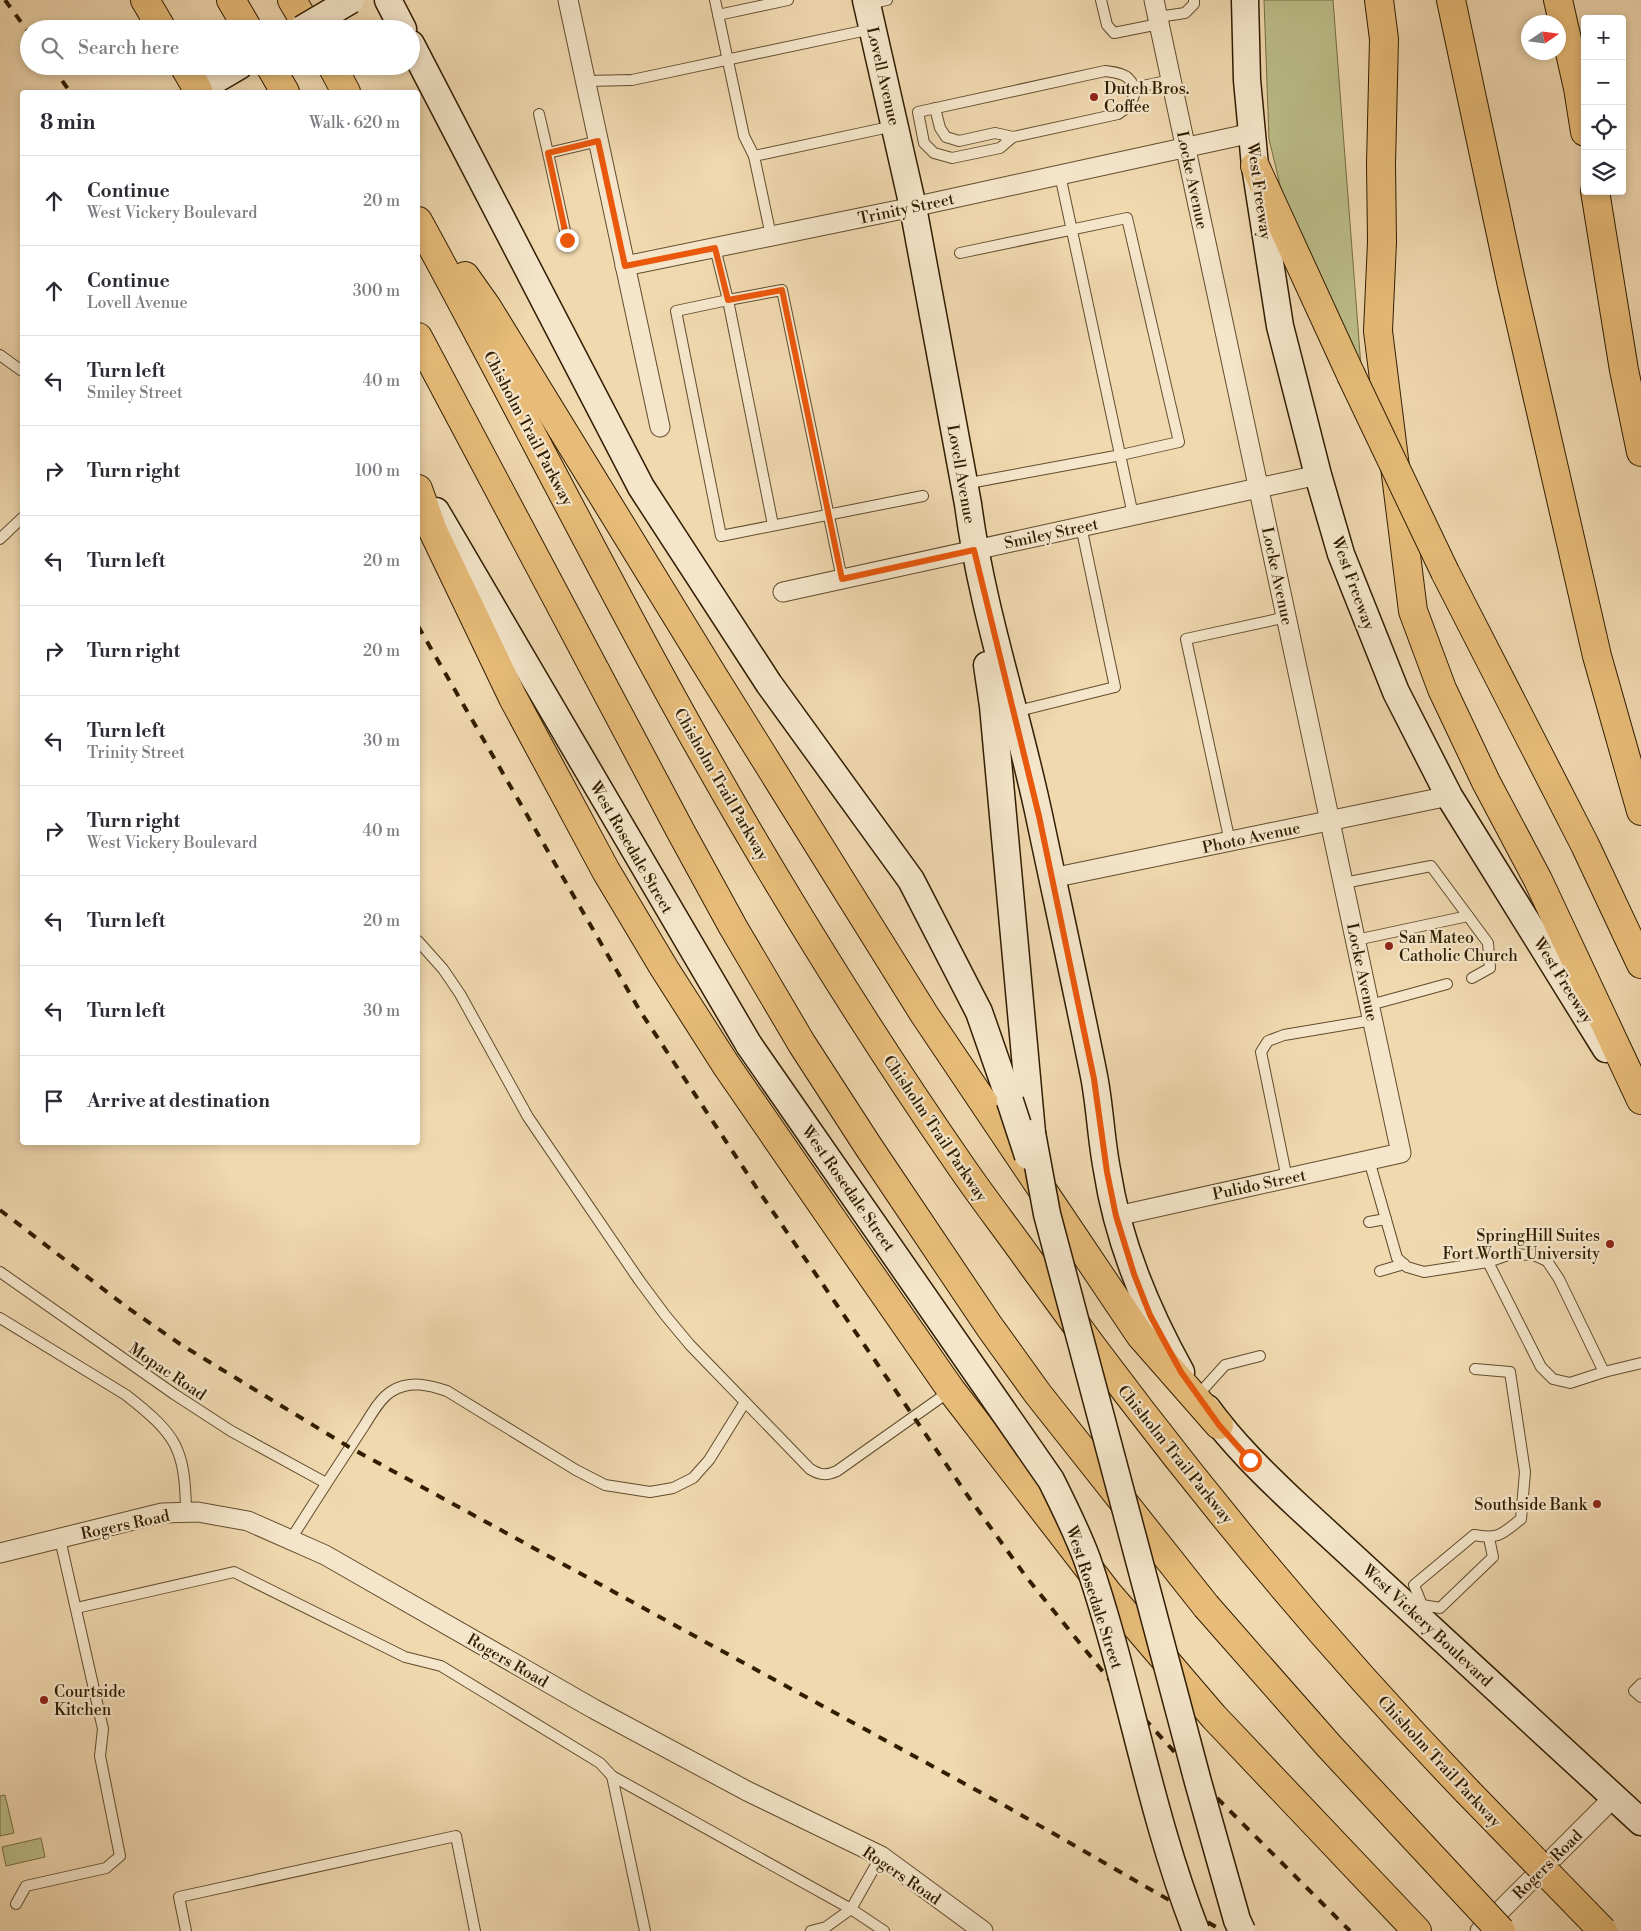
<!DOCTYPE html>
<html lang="en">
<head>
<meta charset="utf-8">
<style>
  body { margin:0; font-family:"Libre Bodoni",serif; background:#f2f2f3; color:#2b2b33 }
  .controls { position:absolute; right:15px; top:15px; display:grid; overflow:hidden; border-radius:5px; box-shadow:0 2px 8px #0003 }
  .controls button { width:45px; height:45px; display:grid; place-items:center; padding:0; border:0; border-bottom:1px solid #e1e1e2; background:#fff; color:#2b2b33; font:25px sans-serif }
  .compass { position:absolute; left:1521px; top:15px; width:45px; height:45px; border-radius:50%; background:#fff; box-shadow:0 2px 8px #0003; rotate:77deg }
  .stop { position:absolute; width:15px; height:15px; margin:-11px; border:4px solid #ea580c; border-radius:50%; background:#fff }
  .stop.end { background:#ea580c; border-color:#fff; box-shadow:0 1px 5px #0008 }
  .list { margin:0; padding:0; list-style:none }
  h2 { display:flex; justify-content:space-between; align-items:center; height:65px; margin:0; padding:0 20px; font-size:21px }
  h2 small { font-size:16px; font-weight:400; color:#7c7c81 }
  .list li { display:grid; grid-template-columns:32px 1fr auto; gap:15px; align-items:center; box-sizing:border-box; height:90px; padding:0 20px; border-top:1px solid #e1e1e2 }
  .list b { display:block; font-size:19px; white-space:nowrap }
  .list p { margin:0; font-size:16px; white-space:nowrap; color:#7c7c81 }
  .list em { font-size:16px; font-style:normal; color:#7c7c81 }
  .icon { flex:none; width:28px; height:28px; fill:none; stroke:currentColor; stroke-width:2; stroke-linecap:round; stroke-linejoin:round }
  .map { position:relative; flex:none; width:1641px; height:1931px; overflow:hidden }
  .search { position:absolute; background:#fff; box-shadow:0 2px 8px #0003; left:20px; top:20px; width:400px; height:55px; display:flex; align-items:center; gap:12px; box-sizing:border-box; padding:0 18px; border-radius:28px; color:#7c7c81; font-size:19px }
  .panel { position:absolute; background:#fff; box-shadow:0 2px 8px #0003; left:20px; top:90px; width:400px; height:1055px; border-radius:5px }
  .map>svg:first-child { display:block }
  .green { fill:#bcbe89; stroke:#766e44 }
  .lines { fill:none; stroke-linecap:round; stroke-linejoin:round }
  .lane-casing { stroke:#614c2c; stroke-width:12 }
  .street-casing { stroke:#614c2c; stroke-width:21 }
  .secondary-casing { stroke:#311d00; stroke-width:29 }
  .highway-casing { stroke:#311d00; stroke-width:30 }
  .lane { stroke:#f5e6cb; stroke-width:10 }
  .street { stroke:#f5e6cb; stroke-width:19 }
  .secondary { stroke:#f5e6cb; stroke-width:26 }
  .highway { stroke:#e8bc78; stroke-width:28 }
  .rail { stroke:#311d00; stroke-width:4; stroke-dasharray:9 9; stroke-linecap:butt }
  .secondary-bridge-casing { stroke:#311d00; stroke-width:29; stroke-linecap:butt }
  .highway-bridge-casing { stroke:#311d00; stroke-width:30; stroke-linecap:butt }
  .secondary-bridge { stroke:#f5e6cb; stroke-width:26 }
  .highway-bridge { stroke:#e8bc78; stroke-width:28 }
  .route { stroke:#ea580c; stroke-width:6 }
  .poi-dot { fill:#8f2418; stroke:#f5e6cb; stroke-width:2 }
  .labels { text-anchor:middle; stroke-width:4.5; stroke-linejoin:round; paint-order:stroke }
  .street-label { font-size:16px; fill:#311d00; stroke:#f5e6cb }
  .poi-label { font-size:16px; fill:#311d00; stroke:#f5e6cb; text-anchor:start }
</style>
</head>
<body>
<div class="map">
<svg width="1641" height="1931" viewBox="0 0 1641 1931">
  <rect width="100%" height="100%" fill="#f0d8af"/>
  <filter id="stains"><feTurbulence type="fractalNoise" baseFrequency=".004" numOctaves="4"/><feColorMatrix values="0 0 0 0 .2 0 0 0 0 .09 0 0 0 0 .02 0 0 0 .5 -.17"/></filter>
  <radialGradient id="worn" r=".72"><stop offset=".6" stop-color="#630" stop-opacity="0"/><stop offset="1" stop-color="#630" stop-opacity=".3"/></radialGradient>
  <g class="green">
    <path d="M 1264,0 L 1333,0 L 1361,367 L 1301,247 L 1281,189 L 1269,139 Z"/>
    <path d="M 5,1795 L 14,1833 L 0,1836 L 0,1796 Z"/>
    <path d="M 41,1838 L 45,1857 L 6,1866 L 2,1847 Z"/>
  </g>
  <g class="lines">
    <g class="lane-casing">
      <g id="lane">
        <path d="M 715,0 L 744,136 L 754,156"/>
        <path d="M 1101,0 L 1107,25 L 1114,33 L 1159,24"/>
        <path d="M 868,4 L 887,0"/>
        <path d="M 718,15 L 788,0"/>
        <path d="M 1158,17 L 1185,13 L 1194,4 L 1194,0"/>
        <path d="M 1105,71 C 1112,72 1123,73 1128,78 C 1142,92 1130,107 1118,114 L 1013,137 L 1000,148 L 952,158 L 934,153 L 924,143 L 918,112 Z"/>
        <path d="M 586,81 L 632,80 L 872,29"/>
        <path d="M 1133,88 L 1171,80"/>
        <path d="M 935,108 L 940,128 L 946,137 L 959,141 L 995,133 L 1013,137"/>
        <path d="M 539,114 L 548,153 L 599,141"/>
        <path d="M 548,153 L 567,240"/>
        <path d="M 1060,175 L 1133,515"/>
        <path d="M 771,236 L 754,156 L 894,126"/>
        <path d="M 715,248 L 728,300 L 782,290 L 842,579"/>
        <path d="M 960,253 L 1127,218 L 1179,442 L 1121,455 L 964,484"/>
        <path d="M 0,355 L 22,371"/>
        <path d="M 773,525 L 728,300 L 676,311 L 721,536 L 923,496"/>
        <path d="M 0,539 L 22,518"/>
        <path d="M 1014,712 L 1115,687 L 1081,526"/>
        <path d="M 1230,842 L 1186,639 L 1287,617"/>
        <path d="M 1344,883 L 1431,866 L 1488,943 L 1490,968 L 1472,978"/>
        <path d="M 1356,940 L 1468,916"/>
        <path d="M 418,941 L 443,969 L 460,994 L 528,1117 L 639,1280 L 665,1315 L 690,1345 L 810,1469 C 820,1475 826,1476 837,1471 L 950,1391"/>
        <path d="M 1370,1005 L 1447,984"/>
        <path d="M 1369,1160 L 1397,1258 L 1407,1267 L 1424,1272 L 1488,1262 L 1511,1254 L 1534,1255 L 1547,1261 L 1559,1279 L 1604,1372 L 1641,1363"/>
        <path d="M 1287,1179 L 1261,1052 L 1268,1041 L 1284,1035 L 1373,1020"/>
        <path d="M 1369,1222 L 1386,1219"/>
        <path d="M 1488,1262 L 1541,1367 L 1553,1379 L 1570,1383 L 1604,1372"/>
        <path d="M 1380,1271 L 1404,1264"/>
        <path d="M 0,1272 L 174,1394 L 231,1431 L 326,1483"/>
        <path d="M 0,1318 L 126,1395 C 177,1435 185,1448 186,1512"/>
        <path d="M 1198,1395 L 1225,1365 L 1260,1356"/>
        <path d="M 291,1539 C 315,1501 339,1464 364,1426 C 371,1415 380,1398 392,1391 C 410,1380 429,1385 447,1391 L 576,1470 L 605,1485 L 650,1492 L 673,1488 L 693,1478 L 709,1460 L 745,1402"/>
        <path d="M 1422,1605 L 1414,1585 L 1474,1535 C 1499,1540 1503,1533 1521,1519 L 1525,1472 L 1510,1372 L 1475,1369"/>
        <path d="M 1422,1605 L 1440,1608 L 1493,1557 L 1489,1538"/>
        <path d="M 76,1608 L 234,1572 L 405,1657 L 441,1666 L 600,1763 L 612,1776 L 851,1909 L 884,1931"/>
        <path d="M 1641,1684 L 1634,1691 L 1641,1697"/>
        <path d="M 612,1776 L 645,1931"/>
        <path d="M 16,1904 L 26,1886 L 106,1868 L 120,1856 L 100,1756 L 103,1729 L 60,1539"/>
        <path d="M 186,1931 L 179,1897 L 456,1836 L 475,1931"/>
        <path d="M 811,1931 L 826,1927 L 851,1909 L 881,1856"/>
      </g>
    </g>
    <g class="street-casing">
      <g id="street">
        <path d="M 568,0 L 660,427"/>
        <path d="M 625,266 L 913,207 L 1252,133"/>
        <path d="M 783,592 L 1318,475"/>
        <path d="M 1052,878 L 1449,796"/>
        <path d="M 1117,1216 L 1401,1153 L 1154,0"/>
        <path d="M 0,1553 L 162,1513 L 198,1512 L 248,1521 L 325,1555 L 594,1709 L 747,1791 L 881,1856 L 983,1931"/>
        <path d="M 1480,1931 L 1614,1797"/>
      </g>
    </g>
    <g class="secondary-casing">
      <g id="secondary">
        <path d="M 388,0 L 403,29"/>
        <path d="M 866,0 L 913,207 L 968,504 C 982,611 1018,714 1040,820 C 1058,905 1077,991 1094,1076 C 1100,1107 1101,1139 1107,1170 C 1118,1242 1146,1309 1181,1372"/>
        <path d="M 1245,0 L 1247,80 L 1255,166 L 1280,326 L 1318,475 L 1341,554 L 1396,692 L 1449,796 L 1606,1049"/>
        <path d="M 411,44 L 641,487 L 769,684 L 911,880 L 979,1012 L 1010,1101"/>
        <path d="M 200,92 L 198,90 L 239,66"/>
        <path d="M 436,511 L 749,1045"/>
        <path d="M 987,665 L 993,706 L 1032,1133"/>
        <path d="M 1207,1408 C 1233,1444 1265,1475 1298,1506 L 1641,1822"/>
      </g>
    </g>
    <g class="highway-casing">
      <g id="highway">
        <path d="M 145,0 L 162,29"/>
        <path d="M 231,0 L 248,29"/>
        <path d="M 292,0 L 309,29"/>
        <path d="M 1379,0 L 1384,39 L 1381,164 L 1382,242 L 1378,331 L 1413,611 L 1442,689 L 1486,782 L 1538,880 L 1641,1100"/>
        <path d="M 1451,0 L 1511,281 L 1597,656 L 1641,811"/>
        <path d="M 1558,0 L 1578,88 L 1585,132"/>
        <path d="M 184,66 L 198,90"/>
        <path d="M 270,66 L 285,92"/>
        <path d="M 332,66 L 346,92"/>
        <path d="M 1255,166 L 1351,375"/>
        <path d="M 1595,191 L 1624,370 L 1641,452"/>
        <path d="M 418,221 C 538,440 648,667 778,882 C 835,977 895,1071 958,1162 C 981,1196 1007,1229 1031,1263 C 1164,1448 1309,1627 1467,1791"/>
        <path d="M 465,276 L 487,307 L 714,677 L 924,1014 L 1140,1335 L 1219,1425"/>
        <path d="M 418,337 L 681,832 L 733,927 L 802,1044 L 868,1146 L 989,1326 L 1038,1394 L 1206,1606"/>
        <path d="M 418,489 L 433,531 L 513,698 L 606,871 L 664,968 L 726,1065 L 837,1226 L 951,1390 L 1107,1592 L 1214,1717 L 1417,1931"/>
        <path d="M 1445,572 L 1585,845 L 1641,964"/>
      </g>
    </g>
    <use href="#lane" class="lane"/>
    <use href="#street" class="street"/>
    <use href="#secondary" class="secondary"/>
    <use href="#highway" class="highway"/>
    <g class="rail">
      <path d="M 5,0 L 29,33"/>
      <path d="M 52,66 L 70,92"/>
      <path d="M 418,626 L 640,1011 L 758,1190 L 970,1499 L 1027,1578 L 1112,1683 L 1208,1789 L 1350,1931"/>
      <path d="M 0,1210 L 128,1308 L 180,1344 L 349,1447 L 1009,1808 L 1223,1931"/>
    </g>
    <g class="secondary-bridge-casing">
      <g id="secondary-bridge">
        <path d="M 302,29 L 351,0"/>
        <path d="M 749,1045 L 1051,1480 C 1064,1506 1077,1532 1087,1559 C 1129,1681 1149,1811 1196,1931"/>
        <path d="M 1010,1101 L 1028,1156"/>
        <path d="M 1032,1133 L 1047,1214 L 1198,1782 L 1237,1920 L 1242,1931"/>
      </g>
    </g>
    <g class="highway-bridge-casing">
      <g id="highway-bridge">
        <path d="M 1351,375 L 1445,572"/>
        <path d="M 1206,1606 L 1329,1746 L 1501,1931"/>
        <path d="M 1467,1791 L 1603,1931"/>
      </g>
    </g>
    <use href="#secondary-bridge" class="secondary-bridge"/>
    <use href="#highway-bridge" class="highway-bridge"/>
  </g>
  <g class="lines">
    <path class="route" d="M 567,240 L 548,153 L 598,141 L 625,266 L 715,248 L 728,300 L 782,290 L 842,579 L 974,550 L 1039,816 L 1094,1079 L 1107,1172 L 1116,1216 L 1134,1274 L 1150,1315 L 1181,1372 L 1219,1425 L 1250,1460"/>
  </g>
  <g class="poi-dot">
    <circle cx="1094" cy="97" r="5"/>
    <circle cx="1389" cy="946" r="5"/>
    <circle cx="1610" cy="1244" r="5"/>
    <circle cx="1597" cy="1504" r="5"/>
    <circle cx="44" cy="1700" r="5"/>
  </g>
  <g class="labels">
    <g class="street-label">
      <text transform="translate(884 76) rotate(77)" y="6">Lovell Avenue</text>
      <text transform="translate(1193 180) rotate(78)" y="6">Locke Avenue</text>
      <text transform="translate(1260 191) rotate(82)" y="6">West Freeway</text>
      <text transform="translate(906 208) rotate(-12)" y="6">Trinity Street</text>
      <text transform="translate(529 428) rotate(62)" y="6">Chisholm Trail Parkway</text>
      <text transform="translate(962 474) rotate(80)" y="6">Lovell Avenue</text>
      <text transform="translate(1051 533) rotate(-12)" y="6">Smiley Street</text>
      <text transform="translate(1278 576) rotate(78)" y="6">Locke Avenue</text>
      <text transform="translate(1354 583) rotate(70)" y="6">West Freeway</text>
      <text transform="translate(722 784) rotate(60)" y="6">Chisholm Trail Parkway</text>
      <text transform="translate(1251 837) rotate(-12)" y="6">Photo Avenue</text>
      <text transform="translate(632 847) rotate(60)" y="6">West Rosedale Street</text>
      <text transform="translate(1363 972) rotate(78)" y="6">Locke Avenue</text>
      <text transform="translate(1564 980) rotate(58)" y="6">West Freeway</text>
      <text transform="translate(936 1128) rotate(56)" y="6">Chisholm Trail Parkway</text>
      <text transform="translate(1259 1184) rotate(-12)" y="6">Pulido Street</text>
      <text transform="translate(849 1188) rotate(55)" y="6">West Rosedale Street</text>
      <text transform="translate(168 1371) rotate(34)" y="6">Mopac Road</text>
      <text transform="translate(1176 1454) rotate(51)" y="6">Chisholm Trail Parkway</text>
      <text transform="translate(125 1524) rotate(-12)" y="6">Rogers Road</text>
      <text transform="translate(1095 1597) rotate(72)" y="6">West Rosedale Street</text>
      <text transform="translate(1428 1625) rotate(43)" y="6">West Vickery Boulevard</text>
      <text transform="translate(508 1660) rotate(30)" y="6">Rogers Road</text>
      <text transform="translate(1440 1761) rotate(47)" y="6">Chisholm Trail Parkway</text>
      <text transform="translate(1547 1864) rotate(-45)" y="6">Rogers Road</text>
      <text transform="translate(902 1875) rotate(34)" y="6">Rogers Road</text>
    </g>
    <g class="poi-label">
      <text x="1104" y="94">Dutch Bros.<tspan x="1104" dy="18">Coffee</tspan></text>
      <text x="1399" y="943">San Mateo<tspan x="1399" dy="18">Catholic Church</tspan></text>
      <text x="1600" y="1241" text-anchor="end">SpringHill Suites<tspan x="1600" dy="18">Fort Worth University</tspan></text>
      <text x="1587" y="1510" text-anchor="end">Southside Bank</text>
      <text x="54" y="1697">Courtside<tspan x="54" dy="18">Kitchen</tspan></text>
    </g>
  </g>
  <rect width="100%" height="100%" filter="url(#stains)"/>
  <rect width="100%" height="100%" fill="url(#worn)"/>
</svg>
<div class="controls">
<button>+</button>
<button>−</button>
<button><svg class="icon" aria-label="locate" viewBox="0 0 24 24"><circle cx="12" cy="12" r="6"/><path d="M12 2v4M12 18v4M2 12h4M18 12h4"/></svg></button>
<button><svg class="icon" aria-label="layers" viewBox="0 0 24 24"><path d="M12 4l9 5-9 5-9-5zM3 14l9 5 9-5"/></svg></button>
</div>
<svg class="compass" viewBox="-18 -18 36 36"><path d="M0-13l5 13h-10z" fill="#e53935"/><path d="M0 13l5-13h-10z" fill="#7c7c81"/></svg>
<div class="stop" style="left:1250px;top:1460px"></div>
<div class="stop end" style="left:567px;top:240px"></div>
<div class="search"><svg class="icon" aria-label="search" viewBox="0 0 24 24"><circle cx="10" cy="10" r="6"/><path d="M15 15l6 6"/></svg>Search here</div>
<section class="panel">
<h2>8 min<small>Walk · 620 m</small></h2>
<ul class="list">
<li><svg class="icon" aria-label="ahead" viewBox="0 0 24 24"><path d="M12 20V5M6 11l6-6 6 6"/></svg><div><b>Continue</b><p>West Vickery Boulevard</p></div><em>20 m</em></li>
<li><svg class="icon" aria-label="ahead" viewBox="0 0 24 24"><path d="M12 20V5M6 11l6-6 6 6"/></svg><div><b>Continue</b><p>Lovell Avenue</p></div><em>300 m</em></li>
<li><svg class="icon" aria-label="left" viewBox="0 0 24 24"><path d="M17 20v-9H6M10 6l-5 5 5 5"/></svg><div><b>Turn left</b><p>Smiley Street</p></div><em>40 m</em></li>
<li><svg class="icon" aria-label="right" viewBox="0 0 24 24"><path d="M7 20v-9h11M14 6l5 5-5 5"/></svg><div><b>Turn right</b></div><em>100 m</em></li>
<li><svg class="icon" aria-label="left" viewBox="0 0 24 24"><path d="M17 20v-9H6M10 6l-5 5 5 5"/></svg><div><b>Turn left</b></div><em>20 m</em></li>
<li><svg class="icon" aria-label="right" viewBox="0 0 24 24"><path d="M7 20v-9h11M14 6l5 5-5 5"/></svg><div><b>Turn right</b></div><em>20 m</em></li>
<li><svg class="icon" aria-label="left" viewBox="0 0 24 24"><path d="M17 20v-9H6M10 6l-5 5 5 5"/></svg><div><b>Turn left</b><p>Trinity Street</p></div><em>30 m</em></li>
<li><svg class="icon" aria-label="right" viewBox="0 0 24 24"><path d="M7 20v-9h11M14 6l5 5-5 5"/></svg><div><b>Turn right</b><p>West Vickery Boulevard</p></div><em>40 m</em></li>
<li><svg class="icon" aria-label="left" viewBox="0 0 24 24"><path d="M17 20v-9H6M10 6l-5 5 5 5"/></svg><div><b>Turn left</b></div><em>20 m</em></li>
<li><svg class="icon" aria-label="left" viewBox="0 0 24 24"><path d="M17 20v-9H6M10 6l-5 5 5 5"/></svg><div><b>Turn left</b></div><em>30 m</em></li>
<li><svg class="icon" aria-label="arrive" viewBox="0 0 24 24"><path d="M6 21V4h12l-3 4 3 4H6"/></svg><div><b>Arrive at destination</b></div></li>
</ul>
</section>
</div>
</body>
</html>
